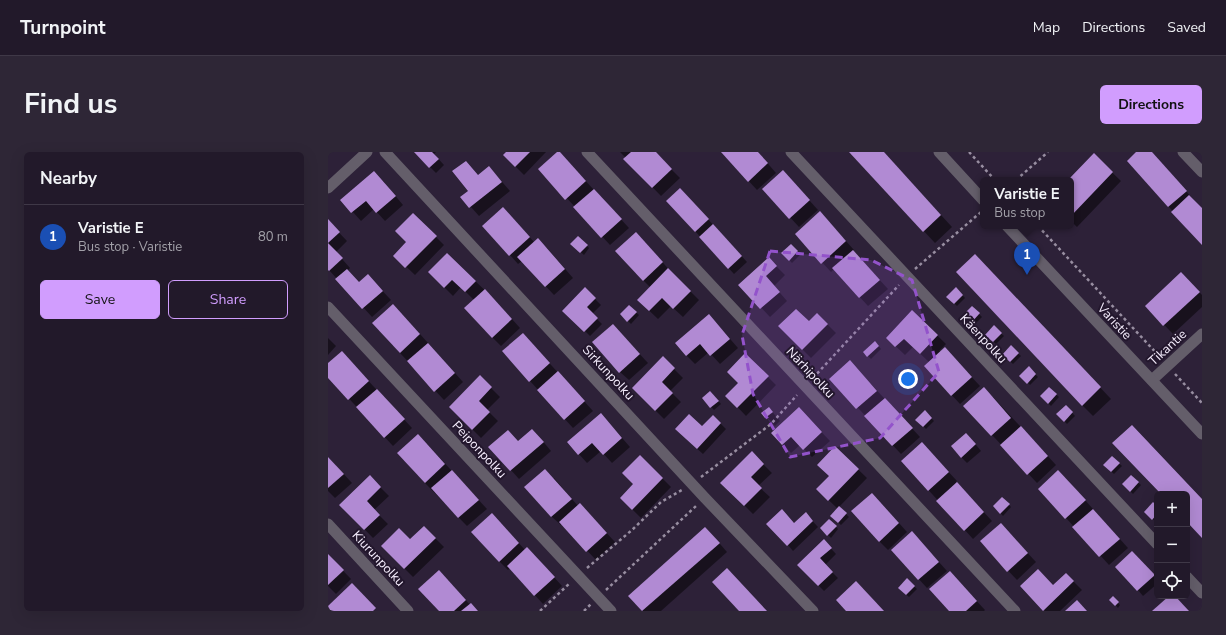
<!DOCTYPE html>
<html lang="en">
<head>
<meta charset="utf-8">
<style>
  body { margin:0; font-family:"Nunito Sans",sans-serif; background:#2e2636; color:#f1f3f6 }
  .controls { position:absolute; right:12px; bottom:12px; display:grid; overflow:hidden; border-radius:6px; box-shadow:0 4px 16px #0002 }
  .controls button { width:36px; height:36px; display:grid; place-items:center; padding:0; border:0; border-bottom:1px solid #3f3847; background:#22192a; color:#f1f3f6; font:20px sans-serif }
  .you { position:absolute; left:580px; top:227px; width:14px; height:14px; margin:-10px; border:3px solid #fff; border-radius:50%; background:#1a73e8; box-shadow:0 0 0 6px #1a73e833 }
  .badge { display:grid; place-items:center; width:26px; height:26px; border-radius:50%; background:#d19dfe; color:#fff; font-size:13px; font-weight:700 }
  .pin { position:absolute; translate:-50% -33px; filter:drop-shadow(0 1px 2px #0008) }
  .pin::after { content:''; position:absolute; top:21px; width:14px; height:12px; background:inherit; clip-path:polygon(0 0,100% 0,50% 100%) }
  .popup { position:absolute; left:652px; top:25px; width:94px; height:52px; box-sizing:border-box; display:grid; place-content:center; border-radius:6px; background:#22192a; filter:drop-shadow(0 1px 3px #0005); font-size:13px; white-space:nowrap; color:#a2a0a8 }
  .popup b { font-size:15px; color:#f1f3f6 }
  .popup::after { content:''; position:absolute; left:50%; top:100%; margin-left:-8px; border:8px solid transparent; border-top-color:#22192a }
  .list { margin:0; padding:0; list-style:none }
  h2 { display:flex; justify-content:space-between; align-items:center; height:52px; margin:0; padding:0 16px; font-size:17px }
  h2 small { font-size:13px; font-weight:400; color:#a2a0a8 }
  .list li { display:grid; grid-template-columns:26px 1fr auto; gap:12px; align-items:center; box-sizing:border-box; height:64px; padding:0 16px; border-top:1px solid #3f3847 }
  .list b { display:block; font-size:15px; white-space:nowrap }
  .list p { margin:0; font-size:13px; white-space:nowrap; color:#a2a0a8 }
  .list em { font-size:13px; font-style:normal; color:#a2a0a8 }
  .actions { display:flex; gap:8px; padding:12px 16px }
  .actions a { flex:1; padding:9px 0; border:1px solid #d19dfe; border-radius:6px; text-align:center; font-size:14px; color:#d19dfe }
  .actions .main { background:#d19dfe; color:#111 }
  .icon { flex:none; width:22px; height:22px; fill:none; stroke:currentColor; stroke-width:2; stroke-linecap:round; stroke-linejoin:round }
  .map { position:relative; flex:none; width:874px; height:459px; overflow:hidden; border-radius:6px }
  header { display:flex; align-items:center; gap:24px; box-sizing:border-box; height:56px; padding:0 20px; background:#22192a; border-bottom:1px solid #3f3847 }
  header strong { font-size:19px }
  nav { display:flex; gap:22px; margin-inline-start:auto; font-size:14px }
  .intro { display:flex; align-items:center; justify-content:space-between; box-sizing:border-box; height:96px; padding:0 24px }
  h1 { margin:0; font-size:28px }
  .button { padding:10px 18px; border-radius:6px; background:#d19dfe; color:#111; font-size:14px; font-weight:700 }
  main { display:flex; gap:24px; padding:0 24px }
  aside { flex:1; background:#22192a; border-radius:6px; box-shadow:0 4px 16px #0002 }
  .map>svg:first-child { display:block }
  .shadow { fill:#0007 }
  .building { fill:#b18ad3 }
  .lines { fill:none; stroke-linecap:round; stroke-linejoin:round }
  .path { stroke:#988ea1; stroke-width:2.5; stroke-dasharray:3 3; stroke-linecap:butt }
  .minor { stroke:#645e6a; stroke-width:11 }
  .tertiary { stroke:#645e6a; stroke-width:11 }
  .marked { fill:#9353cb; fill-opacity:0.2; stroke:#9353cb; stroke-width:3; stroke-dasharray:8 5; stroke-linejoin:round }
  .labels { text-anchor:middle; stroke-width:4; stroke-linejoin:round; paint-order:stroke }
  .street-label { font-size:13px; fill:#f5edfd; stroke:#23172d }
</style>
</head>
<body>
<header>
<strong>Turnpoint</strong>
<nav><a>Map</a><a>Directions</a><a>Saved</a></nav>
</header>
<div class="intro"><h1>Find us</h1><a class="button">Directions</a></div>
<main>
<aside>
<h2>Nearby<small></small></h2>
<ul class="list">
<li><span class="badge" style="background:#1a4fb4">1</span><div><b>Varistie E</b><p>Bus stop · Varistie</p></div><em>80 m</em></li>
</ul>
<div class="actions"><a class="main">Save</a><a>Share</a></div>
</aside>
<div class="map">
<svg width="874" height="459" viewBox="0 0 874 459">
  <rect width="100%" height="100%" fill="#2d2138"/>
  <g class="shadow">
    <path d="M 87,0 L 108,0 L 106,2 L 116,13 L 108,21 Z"/>
    <path d="M 179,0 L 218,0 L 196,23 L 176,3 Z"/>
    <path d="M 231,0 L 301,76 L 282,93 L 212,17 Z"/>
    <path d="M 292,0 L 326,0 L 352,26 L 333,44 L 297,7 L 298,6 Z"/>
    <path d="M 394,0 L 430,0 L 448,21 L 429,38 Z"/>
    <path d="M 522,0 L 555,0 L 624,75 L 607,91 Z"/>
    <path d="M 810,0 L 823,0 L 874,57 L 874,92 L 800,9 Z"/>
    <path d="M 766,3 L 793,29 L 749,75 L 743,69 L 743,28 L 742,28 Z"/>
    <path d="M 161,15 L 182,39 L 151,64 L 134,45 L 141,39 L 151,24 Z"/>
    <path d="M 463,28 L 490,58 L 471,75 L 436,37 Z"/>
    <path d="M 55,29 L 75,53 L 57,69 L 46,57 L 33,69 L 14,48 Z"/>
    <path d="M 358,43 L 419,110 L 406,122 L 367,79 Z"/>
    <path d="M 85,62 L 116,93 L 87,123 L 67,104 L 80,90 Z"/>
    <path d="M 183,65 L 207,91 L 219,96 L 245,126 L 226,143 L 194,109 L 190,112 L 182,103 Z"/>
    <path d="M 0,69 L 19,89 L 8,100 L 22,116 L 19,119 L 31,131 L 48,132 L 63,148 L 44,165 L 0,117 Z"/>
    <path d="M 500,69 L 526,98 L 525,99 L 560,137 L 540,154 L 506,117 L 503,120 L 468,82 Z"/>
    <path d="M 250,85 L 261,96 L 256,103 L 244,92 Z"/>
    <path d="M 317,90 L 343,120 L 371,148 L 355,165 L 343,154 L 330,167 L 310,148 L 322,135 L 315,128 Z"/>
    <path d="M 463,93 L 472,103 L 464,111 L 455,101 Z"/>
    <path d="M 119,102 L 166,147 L 192,176 L 173,194 L 164,185 L 146,148 L 133,135 L 125,144 L 101,120 Z"/>
    <path d="M 441,107 L 457,123 L 446,134 L 459,149 L 442,165 L 412,133 Z"/>
    <path d="M 658,114 L 783,247 L 765,264 L 754,253 Z"/>
    <path d="M 862,130 L 874,143 L 874,155 L 845,182 L 818,154 Z"/>
    <path d="M 628,136 L 637,146 L 629,154 L 620,145 Z"/>
    <path d="M 257,137 L 273,153 L 264,162 L 274,172 L 262,184 L 236,158 Z"/>
    <path d="M 301,154 L 311,163 L 303,172 L 293,162 Z"/>
    <path d="M 644,155 L 654,165 L 646,173 L 636,163 Z"/>
    <path d="M 584,159 L 618,192 L 611,199 L 625,205 L 652,234 L 632,252 L 597,214 L 601,210 L 585,195 L 577,203 L 559,186 Z"/>
    <path d="M 74,162 L 135,230 L 116,248 L 72,201 Z"/>
    <path d="M 489,162 L 508,181 L 483,206 L 451,174 L 481,171 Z"/>
    <path d="M 389,172 L 410,196 L 392,212 L 381,200 L 367,212 L 359,204 Z"/>
    <path d="M 666,175 L 676,184 L 668,192 L 658,183 Z"/>
    <path d="M 293,182 L 320,211 L 301,228 L 292,220 Z"/>
    <path d="M 0,186 L 8,194 L 0,203 Z"/>
    <path d="M 547,190 L 553,197 L 543,207 L 536,200 Z"/>
    <path d="M 203,191 L 265,259 L 245,276 L 202,229 Z"/>
    <path d="M 683,195 L 693,204 L 685,212 L 675,203 Z"/>
    <path d="M 417,202 L 448,233 L 418,264 L 399,244 L 412,231 Z"/>
    <path d="M 335,206 L 355,226 L 342,239 L 353,250 L 336,267 L 305,236 Z"/>
    <path d="M 22,209 L 84,276 L 65,294 L 0,224 L 0,213 Z"/>
    <path d="M 701,216 L 710,225 L 702,233 L 693,224 Z"/>
    <path d="M 530,218 L 592,285 L 573,302 L 503,227 Z"/>
    <path d="M 152,225 L 172,245 L 159,258 L 170,269 L 153,286 L 122,255 Z"/>
    <path d="M 721,236 L 731,245 L 723,254 L 713,244 Z"/>
    <path d="M 385,243 L 393,252 L 386,258 L 375,246 Z"/>
    <path d="M 665,245 L 728,313 L 709,331 L 637,254 Z"/>
    <path d="M 738,254 L 747,264 L 739,272 L 730,262 Z"/>
    <path d="M 441,256 L 452,269 L 447,274 L 435,261 Z"/>
    <path d="M 597,260 L 606,269 L 598,277 L 589,268 Z"/>
    <path d="M 273,262 L 302,295 L 284,311 L 273,299 L 259,311 L 240,290 Z"/>
    <path d="M 385,264 L 398,277 L 375,302 L 354,283 L 374,276 Z"/>
    <path d="M 479,265 L 502,289 L 484,305 L 472,293 L 463,301 L 455,292 Z"/>
    <path d="M 213,287 L 223,299 L 191,327 L 162,295 Z"/>
    <path d="M 644,288 L 653,299 L 639,311 L 633,305 Z"/>
    <path d="M 99,292 L 159,357 L 139,374 L 97,331 Z"/>
    <path d="M 508,296 L 539,326 L 511,355 L 521,365 L 513,373 L 503,364 L 510,357 L 489,337 L 502,324 Z"/>
    <path d="M 602,300 L 629,329 L 628,330 L 664,369 L 645,387 L 574,309 Z"/>
    <path d="M 424,301 L 444,321 L 430,334 L 442,345 L 425,362 L 394,331 Z"/>
    <path d="M 312,304 L 343,335 L 313,366 L 293,346 L 306,332 Z"/>
    <path d="M 0,305 L 24,331 L 7,346 L 0,339 Z"/>
    <path d="M 784,305 L 794,314 L 786,322 L 776,313 Z"/>
    <path d="M 803,324 L 813,333 L 805,342 L 795,332 Z"/>
    <path d="M 42,325 L 61,344 L 46,358 L 60,372 L 45,386 L 13,353 Z"/>
    <path d="M 226,326 L 250,354 L 260,361 L 287,390 L 268,408 L 234,372 L 233,373 L 224,365 L 198,335 Z"/>
    <path d="M 739,328 L 800,396 L 781,413 L 738,366 Z"/>
    <path d="M 674,346 L 683,355 L 675,364 L 666,354 Z"/>
    <path d="M 553,351 L 579,380 L 560,398 L 551,389 Z"/>
    <path d="M 829,356 L 829,367 L 827,369 L 817,360 Z"/>
    <path d="M 478,362 L 490,375 L 465,399 L 460,393 Z"/>
    <path d="M 501,368 L 510,377 L 503,386 L 493,376 Z"/>
    <path d="M 173,371 L 197,398 L 208,405 L 234,434 L 215,452 L 182,416 L 180,418 L 171,409 Z"/>
    <path d="M 96,375 L 116,395 L 85,425 L 54,394 L 83,388 Z"/>
    <path d="M 681,381 L 708,410 L 689,428 L 653,390 Z"/>
    <path d="M 386,385 L 399,400 L 333,459 L 315,459 L 301,444 Z"/>
    <path d="M 859,385 L 862,388 L 859,391 Z"/>
    <path d="M 496,389 L 508,402 L 497,413 L 510,426 L 496,439 L 470,413 Z"/>
    <path d="M 592,389 L 619,419 L 599,436 L 564,398 Z"/>
    <path d="M 0,403 L 23,427 L 8,442 L 0,434 Z"/>
    <path d="M 810,406 L 829,427 L 829,432 L 815,444 L 810,438 Z"/>
    <path d="M 738,422 L 754,438 L 732,459 L 717,459 L 693,434 L 725,434 Z"/>
    <path d="M 120,428 L 142,453 L 150,459 L 112,459 Z"/>
    <path d="M 579,428 L 589,437 L 581,445 L 571,436 Z"/>
    <path d="M 630,429 L 657,458 L 656,459 L 622,459 Z"/>
    <path d="M 785,446 L 792,453 L 790,456 L 783,448 Z"/>
  </g>
  <g class="building">
    <path d="M 86,0 L 104,0 L 111,7 L 101,16 Z"/>
    <path d="M 178,0 L 202,0 L 187,15 L 175,3 Z"/>
    <path d="M 229,0 L 232,0 L 258,29 L 237,48 L 210,17 Z"/>
    <path d="M 303,0 L 328,0 L 344,17 L 324,36 L 295,7 Z"/>
    <path d="M 393,0 L 430,0 L 440,11 L 420,30 Z"/>
    <path d="M 521,0 L 556,0 L 613,63 L 595,80 Z"/>
    <path d="M 808,0 L 824,0 L 859,39 L 840,55 L 799,9 Z"/>
    <path d="M 766,1 L 785,20 L 743,64 L 743,28 L 740,28 Z"/>
    <path d="M 138,9 L 150,23 L 161,14 L 174,30 L 141,56 L 132,45 L 140,39 L 124,19 Z"/>
    <path d="M 455,18 L 482,48 L 461,67 L 434,37 Z"/>
    <path d="M 46,19 L 68,44 L 48,61 L 38,49 L 23,61 L 12,48 Z"/>
    <path d="M 352,36 L 381,67 L 367,80 L 338,49 Z"/>
    <path d="M 266,37 L 294,67 L 273,86 L 245,55 Z"/>
    <path d="M 861,43 L 874,56 L 874,93 L 843,60 Z"/>
    <path d="M 175,55 L 202,85 L 181,104 L 154,74 Z"/>
    <path d="M 492,59 L 518,89 L 493,112 L 467,82 Z"/>
    <path d="M 85,61 L 109,84 L 77,116 L 65,104 L 78,90 L 67,79 Z"/>
    <path d="M 0,67 L 12,80 L 0,91 Z"/>
    <path d="M 385,72 L 414,104 L 400,117 L 371,85 Z"/>
    <path d="M 308,80 L 335,110 L 315,129 L 287,99 Z"/>
    <path d="M 250,84 L 260,93 L 252,101 L 242,92 Z"/>
    <path d="M 210,86 L 237,117 L 217,135 L 189,105 Z"/>
    <path d="M 0,91 L 15,106 L 1,119 L 0,118 Z"/>
    <path d="M 463,92 L 470,99 L 461,109 L 453,101 Z"/>
    <path d="M 525,98 L 552,128 L 531,146 L 504,116 Z"/>
    <path d="M 119,101 L 148,129 L 137,140 L 124,128 L 116,136 L 100,120 Z"/>
    <path d="M 647,102 L 773,235 L 754,254 L 628,120 Z"/>
    <path d="M 441,105 L 449,114 L 438,124 L 452,140 L 432,157 L 410,133 Z"/>
    <path d="M 340,116 L 363,139 L 345,157 L 334,146 L 321,159 L 309,148 Z"/>
    <path d="M 19,117 L 31,130 L 40,122 L 55,139 L 34,157 L 7,127 Z"/>
    <path d="M 853,120 L 872,140 L 835,174 L 817,154 Z"/>
    <path d="M 257,135 L 268,146 L 259,155 L 270,166 L 256,180 L 234,159 Z"/>
    <path d="M 628,135 L 635,143 L 626,152 L 618,145 Z"/>
    <path d="M 157,137 L 184,167 L 164,186 L 136,156 Z"/>
    <path d="M 65,152 L 92,182 L 72,201 L 44,171 Z"/>
    <path d="M 301,153 L 309,160 L 299,170 L 292,162 Z"/>
    <path d="M 644,154 L 652,161 L 643,171 L 635,163 Z"/>
    <path d="M 468,157 L 481,169 L 489,161 L 500,172 L 474,198 L 450,174 Z"/>
    <path d="M 584,158 L 610,183 L 592,202 L 576,187 L 567,195 L 558,186 Z"/>
    <path d="M 381,162 L 402,187 L 382,204 L 372,192 L 358,204 L 347,191 Z"/>
    <path d="M 285,172 L 312,202 L 291,221 L 264,190 Z"/>
    <path d="M 666,173 L 674,181 L 665,190 L 657,183 Z"/>
    <path d="M 195,181 L 222,211 L 201,230 L 174,199 Z"/>
    <path d="M 547,189 L 551,194 L 539,205 L 535,200 Z"/>
    <path d="M 100,191 L 127,221 L 106,240 L 79,209 Z"/>
    <path d="M 683,193 L 691,201 L 682,210 L 674,203 Z"/>
    <path d="M 617,195 L 644,225 L 623,244 L 596,214 Z"/>
    <path d="M 14,199 L 41,229 L 20,248 L 0,226 L 0,211 Z"/>
    <path d="M 417,201 L 441,224 L 409,256 L 397,244 L 410,231 L 399,220 Z"/>
    <path d="M 335,204 L 347,216 L 334,230 L 345,241 L 327,259 L 304,236 Z"/>
    <path d="M 522,208 L 549,239 L 528,257 L 501,227 Z"/>
    <path d="M 701,214 L 708,222 L 699,232 L 691,224 Z"/>
    <path d="M 230,219 L 257,249 L 236,268 L 209,238 Z"/>
    <path d="M 152,223 L 164,235 L 151,249 L 162,260 L 144,278 L 121,255 Z"/>
    <path d="M 656,235 L 683,266 L 663,284 L 635,254 Z"/>
    <path d="M 721,235 L 729,242 L 720,252 L 712,244 Z"/>
    <path d="M 49,237 L 77,267 L 56,286 L 28,255 Z"/>
    <path d="M 382,239 L 391,249 L 382,256 L 374,246 Z"/>
    <path d="M 557,246 L 585,276 L 564,294 L 536,264 Z"/>
    <path d="M 738,253 L 745,260 L 736,270 L 728,262 Z"/>
    <path d="M 441,255 L 445,260 L 437,266 L 433,261 Z"/>
    <path d="M 471,255 L 494,280 L 475,298 L 463,285 L 454,293 L 443,281 Z"/>
    <path d="M 597,258 L 604,266 L 595,275 L 587,268 Z"/>
    <path d="M 273,261 L 294,286 L 275,303 L 264,291 L 250,303 L 239,290 Z"/>
    <path d="M 361,262 L 374,274 L 385,263 L 393,271 L 369,297 L 347,277 Z"/>
    <path d="M 804,273 L 874,347 L 874,386 L 859,370 L 859,342 L 833,342 L 784,291 Z"/>
    <path d="M 693,274 L 720,304 L 699,323 L 672,293 Z"/>
    <path d="M 204,277 L 216,290 L 182,319 L 160,295 L 180,278 L 190,289 Z"/>
    <path d="M 638,281 L 648,292 L 633,306 L 623,294 Z"/>
    <path d="M 90,282 L 117,312 L 97,331 L 69,301 Z"/>
    <path d="M 594,290 L 621,320 L 600,339 L 573,309 Z"/>
    <path d="M 507,294 L 531,317 L 500,349 L 488,337 L 501,324 L 489,313 Z"/>
    <path d="M 424,299 L 436,312 L 423,325 L 434,336 L 416,354 L 392,331 Z"/>
    <path d="M 312,303 L 335,326 L 304,358 L 292,346 L 305,332 L 294,321 Z"/>
    <path d="M 784,304 L 792,311 L 783,320 L 775,313 Z"/>
    <path d="M 0,305 L 16,322 L 0,336 Z"/>
    <path d="M 217,317 L 244,347 L 223,365 L 196,335 Z"/>
    <path d="M 124,318 L 151,348 L 130,366 L 103,336 Z"/>
    <path d="M 730,318 L 758,348 L 737,367 L 710,337 Z"/>
    <path d="M 42,323 L 53,335 L 39,349 L 52,363 L 36,378 L 11,353 Z"/>
    <path d="M 803,323 L 811,330 L 802,340 L 794,332 Z"/>
    <path d="M 629,330 L 656,360 L 636,379 L 608,349 Z"/>
    <path d="M 544,341 L 571,371 L 551,390 L 523,359 Z"/>
    <path d="M 674,345 L 682,352 L 672,362 L 665,354 Z"/>
    <path d="M 825,350 L 829,354 L 829,362 L 824,368 L 816,360 Z"/>
    <path d="M 252,351 L 279,381 L 258,400 L 231,370 Z"/>
    <path d="M 511,354 L 519,361 L 510,371 L 502,364 Z"/>
    <path d="M 454,357 L 466,371 L 478,360 L 485,369 L 459,394 L 438,372 Z"/>
    <path d="M 765,357 L 792,387 L 771,405 L 744,375 Z"/>
    <path d="M 164,361 L 191,391 L 171,410 L 143,380 Z"/>
    <path d="M 501,367 L 509,374 L 499,384 L 492,376 Z"/>
    <path d="M 673,371 L 700,401 L 679,420 L 652,389 Z"/>
    <path d="M 96,374 L 108,386 L 76,417 L 53,394 L 71,376 L 82,387 Z"/>
    <path d="M 377,375 L 392,391 L 314,459 L 300,444 Z"/>
    <path d="M 584,379 L 611,410 L 590,428 L 563,398 Z"/>
    <path d="M 496,387 L 504,396 L 492,406 L 505,420 L 490,434 L 469,413 Z"/>
    <path d="M 199,395 L 227,425 L 206,444 L 179,414 Z"/>
    <path d="M 804,399 L 827,423 L 809,439 L 787,415 Z"/>
    <path d="M 0,402 L 16,418 L 0,433 Z"/>
    <path d="M 399,416 L 439,459 L 411,459 L 384,430 Z"/>
    <path d="M 710,417 L 725,433 L 738,421 L 746,429 L 715,459 L 692,434 Z"/>
    <path d="M 111,418 L 138,448 L 126,459 L 111,459 L 90,437 Z"/>
    <path d="M 622,419 L 649,449 L 638,459 L 621,459 L 601,437 Z"/>
    <path d="M 579,426 L 587,434 L 578,443 L 570,436 Z"/>
    <path d="M 528,429 L 556,459 L 518,459 L 508,448 Z"/>
    <path d="M 24,431 L 48,456 L 45,459 L 0,459 L 0,454 Z"/>
    <path d="M 785,444 L 791,450 L 787,454 L 781,448 Z"/>
    <path d="M 841,444 L 847,444 L 861,459 L 824,459 Z"/>
    <path d="M 749,448 L 759,459 L 737,459 Z"/>
    <path d="M 143,451 L 150,459 L 133,459 Z"/>
  </g>
  <g class="lines">
    <g class="path">
      <path d="M 641,0 L 667,28"/>
      <path d="M 688,28 L 720,0"/>
      <path d="M 710,74 L 832,205"/>
      <path d="M 587,117 L 653,60"/>
      <path d="M 847,222 L 874,251"/>
      <path d="M 485,226 L 571,133"/>
      <path d="M 373,325 L 443,272 L 469,243"/>
      <path d="M 259,416 L 304,378 L 333,350 L 354,338"/>
      <path d="M 278,438 L 368,354"/>
      <path d="M 212,459 L 242,431"/>
      <path d="M 256,459 L 263,452"/>
    </g>
    <g class="minor">
      <path d="M 57,0 L 377,346 L 485,459"/>
      <path d="M 259,0 L 687,459"/>
      <path d="M 463,0 L 829,392"/>
      <path d="M 855,0 L 874,20"/>
      <path d="M 0,36 L 39,0"/>
      <path d="M 0,155 L 283,459"/>
      <path d="M 824,228 L 874,182"/>
      <path d="M 0,372 L 80,459"/>
      <path d="M 859,425 L 874,441"/>
    </g>
    <g class="tertiary">
      <path d="M 611,0 L 655,48"/>
      <path d="M 679,74 L 874,282"/>
    </g>
  </g>
  <path class="marked" d="M 442,99 L 543,108 L 584,128 L 611,220 L 552,286 L 462,305 L 425,242 L 414,183 Z"/>
  <g class="labels">
    <g class="street-label">
      <text transform="translate(787 169) rotate(47)" y="5">Varistie</text>
      <text transform="translate(656 186) rotate(47)" y="5">Käenpolku</text>
      <text transform="translate(839 195) rotate(-43)" y="5">Tikantie</text>
      <text transform="translate(281 220) rotate(47)" y="5">Sirkunpolku</text>
      <text transform="translate(483 220) rotate(47)" y="5">Närhipolku</text>
      <text transform="translate(152 297) rotate(47)" y="5">Peiponpolku</text>
      <text transform="translate(51 406) rotate(47)" y="5">Kiurunpolku</text>
    </g>
  </g>
</svg>
<div class="controls">
<button>+</button>
<button>−</button>
<button><svg class="icon" aria-label="locate" viewBox="0 0 24 24"><circle cx="12" cy="12" r="6"/><path d="M12 2v4M12 18v4M2 12h4M18 12h4"/></svg></button>
</div>
<div class="you"></div>
<div class="pin badge" style="left:699px;top:123px;background:#1a4fb4">1</div>
<div class="popup"><b>Varistie E</b>Bus stop</div>
</div>
</main>
</body>
</html>
